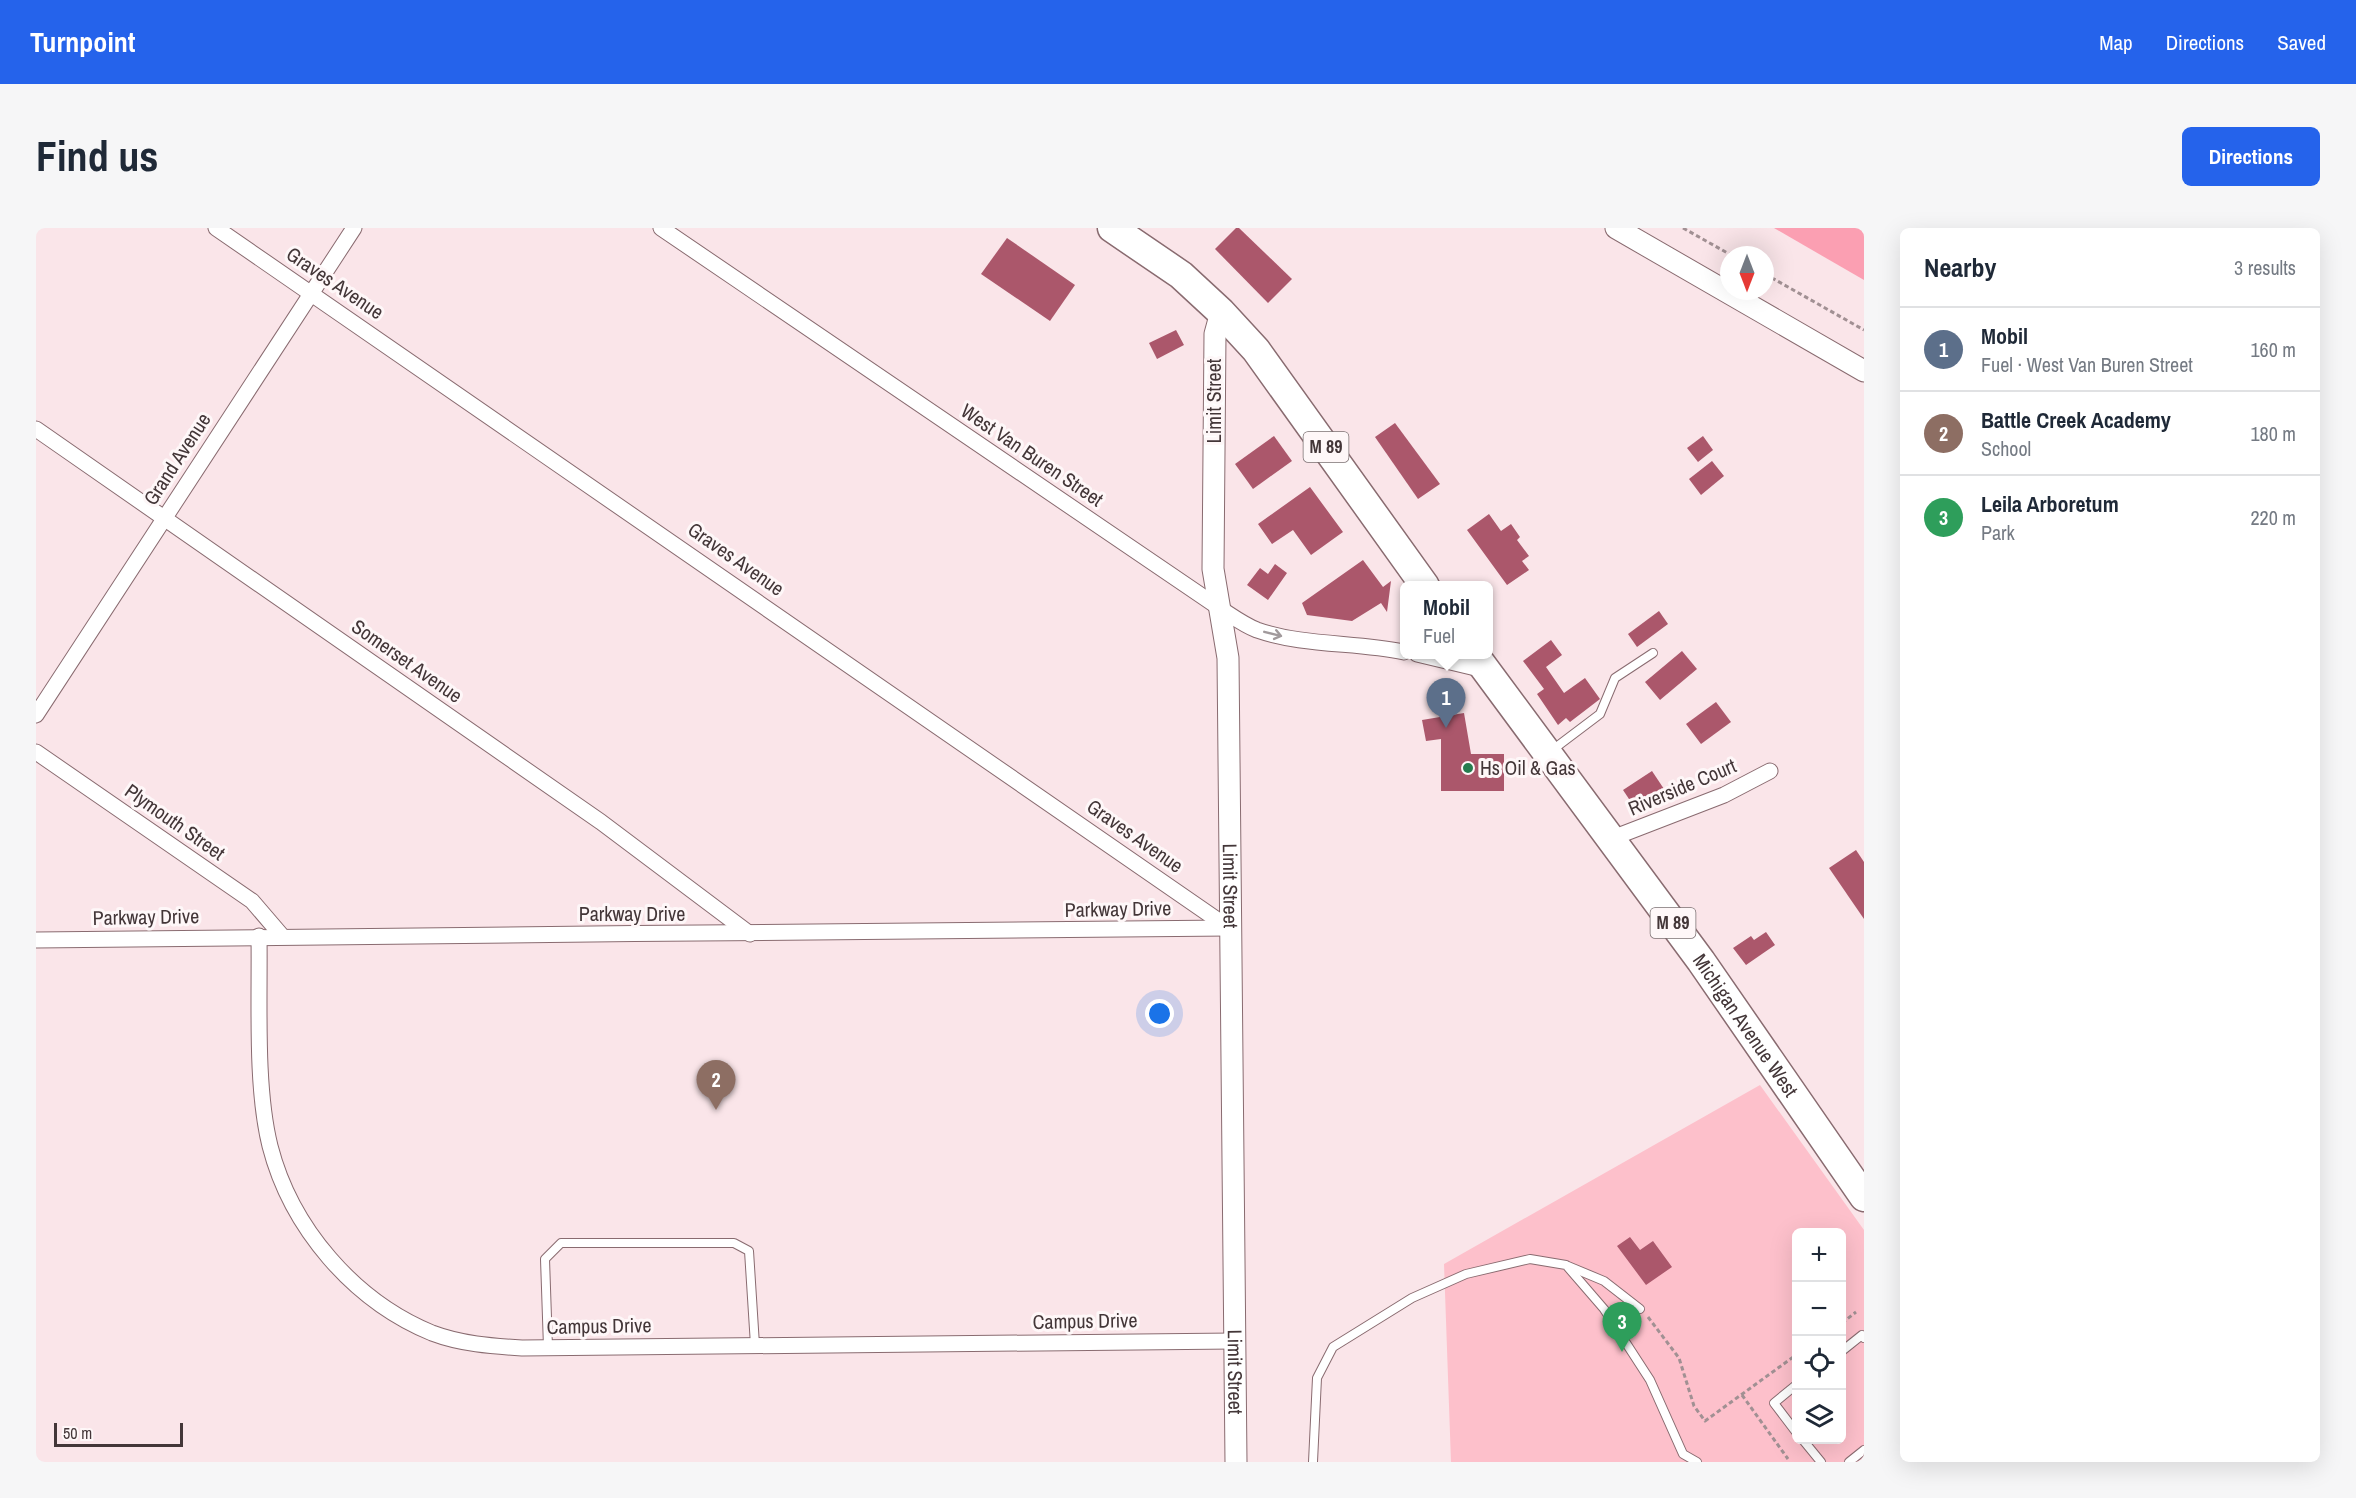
<!DOCTYPE html>
<html lang="en">
<head>
<meta charset="utf-8">
<style>
  body { margin:0; font-family:"Archivo Narrow",sans-serif; background:#f6f6f7; color:#1f2937 }
  .controls { position:absolute; right:18px; bottom:18px; display:grid; overflow:hidden; border-radius:9px; box-shadow:0 6px 24px #0002 }
  .controls button { width:54px; height:54px; display:grid; place-items:center; padding:0; border:0; border-bottom:2px solid #e0e1e3; background:#fff; color:#1f2937; font:30px sans-serif }
  .compass { position:absolute; left:1684px; top:18px; width:54px; height:54px; border-radius:50%; background:#fff; box-shadow:0 6px 24px #0002; rotate:180deg }
  .scale { position:absolute; left:18px; bottom:15px; width:129px; box-sizing:border-box; padding-left:6px; border:3px solid #433638; border-top:0; font-size:16px; line-height:21px; white-space:nowrap; color:#433638; -webkit-text-stroke:4px #fef7f8; paint-order:stroke }
  .you { position:absolute; left:1124px; top:786px; width:21px; height:21px; margin:-15px; border:4px solid #fff; border-radius:50%; background:#1a73e8; box-shadow:0 0 0 9px #1a73e833 }
  .badge { display:grid; place-items:center; width:39px; height:39px; border-radius:50%; background:#2563eb; color:#fff; font-size:20px; font-weight:700 }
  .pin { position:absolute; translate:-50% -50px; filter:drop-shadow(0 2px 3px #0008) }
  .pin::after { content:''; position:absolute; top:32px; width:21px; height:18px; background:inherit; clip-path:polygon(0 0,100% 0,50% 100%) }
  .popup { position:absolute; left:1364px; top:353px; width:93px; height:78px; box-sizing:border-box; display:grid; place-content:center; border-radius:9px; background:#fff; filter:drop-shadow(0 2px 4px #0005); font-size:20px; white-space:nowrap; color:#747a83 }
  .popup b { font-size:22px; color:#1f2937 }
  .popup::after { content:''; position:absolute; left:50%; top:100%; margin-left:-12px; border:12px solid transparent; border-top-color:#fff }
  .list { margin:0; padding:0; list-style:none }
  h2 { display:flex; justify-content:space-between; align-items:center; height:78px; margin:0; padding:0 24px; font-size:26px }
  h2 small { font-size:20px; font-weight:400; color:#747a83 }
  .list li { display:grid; grid-template-columns:39px 1fr auto; gap:18px; align-items:center; box-sizing:border-box; height:84px; padding:0 24px; border-top:2px solid #e0e1e3 }
  .list b { display:block; font-size:22px; white-space:nowrap }
  .list p { margin:0; font-size:20px; white-space:nowrap; color:#747a83 }
  .list em { font-size:20px; font-style:normal; color:#747a83 }
  .icon { flex:none; width:33px; height:33px; fill:none; stroke:currentColor; stroke-width:2; stroke-linecap:round; stroke-linejoin:round }
  .map { position:relative; flex:none; width:1828px; height:1234px; overflow:hidden; border-radius:9px }
  header { display:flex; align-items:center; gap:36px; box-sizing:border-box; height:84px; padding:0 30px; background:#2563eb; color:#fff }
  header strong { font-size:28px }
  nav { display:flex; gap:33px; margin-inline-start:auto; font-size:21px }
  .intro { display:flex; align-items:center; justify-content:space-between; box-sizing:border-box; height:144px; padding:0 36px }
  h1 { margin:0; font-size:42px }
  .button { padding:15px 27px; border-radius:9px; background:#2563eb; color:#fff; font-size:21px; font-weight:700 }
  main { display:flex; gap:36px; padding:0 36px }
  aside { flex:1; background:#fff; border-radius:9px; box-shadow:0 6px 24px #0002 }
  .map>svg:first-child { display:block }
  .green { fill:#fdc0cb; fill-rule:evenodd }
  .water { fill:#fb9fb2 }
  .building { fill:#ab576b }
  .lines { fill:none; stroke-linecap:round; stroke-linejoin:round }
  .lane-casing { stroke:#896b70; stroke-width:10 }
  .street-casing { stroke:#896b70; stroke-width:17 }
  .secondary-casing { stroke:#896b70; stroke-width:23 }
  .highway-casing { stroke:#896b70; stroke-width:31 }
  .path { stroke:#a19093; stroke-width:3; stroke-dasharray:4.5 3; stroke-linecap:butt }
  .lane { stroke:#fff; stroke-width:8 }
  .street { stroke:#fff; stroke-width:15 }
  .secondary { stroke:#fff; stroke-width:21 }
  .highway { stroke:#fff; stroke-width:28 }
  .oneway { stroke:#a19a9c }
  .poi-dot { fill:#267c4f; stroke:#fef7f8; stroke-width:2 }
  .labels { text-anchor:middle; stroke-width:6; stroke-linejoin:round; paint-order:stroke }
  .shield { fill:#fef7f8; stroke:#7b7072; stroke-width:1.5 }
  .shield-label { font-size:18px; font-weight:bold; fill:#433638 }
  .street-label { font-size:20px; fill:#433638; stroke:#fef7f8 }
  .poi-label { font-size:20px; fill:#433638; stroke:#fef7f8; text-anchor:start }
</style>
</head>
<body>
<header>
<strong>Turnpoint</strong>
<nav><a>Map</a><a>Directions</a><a>Saved</a></nav>
</header>
<div class="intro"><h1>Find us</h1><a class="button">Directions</a></div>
<main>
<div class="map">
<svg width="1828" height="1234" viewBox="0 0 1828 1234">
  <rect width="100%" height="100%" fill="#fae5e9"/>
  <path class="green" d="M 1724,857 L 1828,1002 L 1828,1234 L 1415,1234 L 1408,1036 ZM 1760,1004 L 1806,1004 L 1806,1212 L 1760,1212 Z"/>
  <path class="water" d="M 1738,0 L 1828,0 L 1828,52 Z"/>
  <g class="building">
    <path d="M 1200,0 L 1203,0 L 1256,51 L 1232,75 L 1179,21 Z"/>
    <path d="M 971,10 L 1039,57 L 1014,93 L 945,46 Z"/>
    <path d="M 1140,102 L 1148,117 L 1121,131 L 1113,115 Z"/>
    <path d="M 1359,195 L 1404,256 L 1382,271 L 1339,209 Z"/>
    <path d="M 1238,208 L 1256,233 L 1217,261 L 1199,236 Z"/>
    <path d="M 1667,208 L 1677,222 L 1662,234 L 1651,220 Z"/>
    <path d="M 1676,233 L 1688,248 L 1665,267 L 1653,251 Z"/>
    <path d="M 1274,259 L 1307,304 L 1275,327 L 1257,302 L 1236,316 L 1222,296 Z"/>
    <path d="M 1453,286 L 1465,303 L 1475,296 L 1484,309 L 1481,312 L 1493,328 L 1486,333 L 1493,342 L 1471,357 L 1431,302 Z"/>
    <path d="M 1327,332 L 1347,359 L 1355,353 L 1351,384 L 1345,375 L 1316,393 L 1271,387 L 1266,375 Z"/>
    <path d="M 1239,336 L 1251,345 L 1232,372 L 1211,357 L 1224,340 L 1232,346 Z"/>
    <path d="M 1623,383 L 1632,396 L 1601,419 L 1592,406 Z"/>
    <path d="M 1515,412 L 1526,427 L 1510,439 L 1528,465 L 1549,450 L 1564,471 L 1534,494 L 1530,490 L 1522,497 L 1501,466 L 1508,461 L 1487,433 Z"/>
    <path d="M 1646,423 L 1661,441 L 1624,472 L 1609,454 Z"/>
    <path d="M 1680,474 L 1695,494 L 1665,516 L 1650,496 Z"/>
    <path d="M 1428,485 L 1435,526 L 1468,526 L 1468,563 L 1405,563 L 1405,511 L 1390,513 L 1386,492 Z"/>
    <path d="M 1616,543 L 1630,564 L 1601,583 L 1587,562 Z"/>
    <path d="M 1820,622 L 1828,634 L 1828,691 L 1793,640 Z"/>
    <path d="M 1730,704 L 1739,717 L 1710,737 L 1697,720 L 1715,708 L 1718,712 Z"/>
    <path d="M 1594,1009 L 1604,1022 L 1617,1013 L 1636,1039 L 1610,1057 L 1581,1018 Z"/>
  </g>
  <g class="lines">
    <g class="lane-casing">
      <g id="lane">
        <path d="M 1515,523 L 1564,486 L 1579,450 L 1617,425"/>
        <path d="M 1532,1038 L 1568,1053 L 1604,1081"/>
        <path d="M 512,1119 L 509,1031 L 525,1015 L 698,1015 L 713,1023 L 719,1117"/>
        <path d="M 1806,1123 L 1826,1107 L 1828,1110"/>
        <path d="M 1760,1157 L 1738,1175 L 1760,1204"/>
        <path d="M 1767,1212 L 1785,1234"/>
        <path d="M 1277,1234 L 1281,1150 L 1297,1119 L 1376,1070 L 1430,1046 L 1494,1031 L 1530,1037 L 1568,1081 L 1614,1152 L 1647,1226 L 1661,1234"/>
        <path d="M 1813,1234 L 1828,1222"/>
      </g>
    </g>
    <g class="street-casing">
      <g id="street">
        <path d="M 180,0 L 1193,700"/>
        <path d="M 625,0 L 1185,381 C 1196,388 1208,397 1221,402 C 1267,418 1320,414 1368,424"/>
        <path d="M 0,201 L 565,594 L 714,706"/>
        <path d="M 1381,426 L 1448,442"/>
        <path d="M 0,487 L 318,0"/>
        <path d="M 0,524 L 216,673 L 246,708"/>
        <path d="M 1574,611 L 1688,567 L 1734,543"/>
        <path d="M 223,708 C 224,771 219,858 234,918 C 255,1000 318,1073 396,1105 C 425,1116 455,1118 486,1120 L 1198,1113"/>
        <path d="M 0,712 C 398,705 795,706 1193,700"/>
      </g>
    </g>
    <g class="secondary-casing">
      <g id="secondary">
        <path d="M 1580,0 L 1828,143"/>
        <path id="s1" d="M 1185,84 L 1179,106 L 1177,341 L 1192,430 L 1200,1234"/>
      </g>
    </g>
    <g class="highway-casing">
      <g id="highway">
        <path d="M 1076,0 L 1145,47 L 1185,84 L 1220,122 L 1389,358"/>
        <path id="s2" d="M 1438,426 L 1665,733 L 1828,969"/>
      </g>
    </g>
    <g class="path">
      <path d="M 1647,0 L 1695,27"/>
      <path d="M 1729,46 L 1828,102"/>
      <path d="M 1612,1089 L 1643,1130 L 1658,1178 L 1669,1193 L 1760,1127"/>
      <path d="M 1806,1095 L 1820,1084"/>
      <path d="M 1706,1167 L 1752,1231"/>
    </g>
    <use href="#lane" class="lane"/>
    <use href="#street" class="street"/>
    <use href="#secondary" class="secondary"/>
    <use href="#highway" class="highway"/>
  </g>
  <defs><path id="oneway-shaft" d="M-6 0H5M1.5-3L5.5 0L1.5 3" fill="none" stroke-width="1.6" stroke-linecap="round" stroke-linejoin="round" transform="scale(1.5)"/></defs>
  <use class="oneway" href="#oneway-shaft" transform="translate(1237 406) rotate(14)"/>
  <circle class="poi-dot" cx="1432" cy="540" r="6"/>
  <g class="labels">
    <g class="shield">
      <rect x="1267.5" y="204" width="45" height="30" rx="4.5"/>
      <rect x="1614.5" y="680" width="45" height="30" rx="4.5"/>
    </g>
    <g class="shield-label">
      <text x="1290" y="225">M 89</text>
      <text x="1637" y="701">M 89</text>
    </g>
    <g class="street-label">
      <text transform="translate(299 55) rotate(34)" y="7">Graves Avenue</text>
      <text transform="translate(1178 173) rotate(-90)" y="7">Limit Street</text>
      <text transform="translate(996 227) rotate(34)" y="7">West Van Buren Street</text>
      <text transform="translate(141 231) rotate(-57)" y="7">Grand Avenue</text>
      <text transform="translate(700 331) rotate(35)" y="7">Graves Avenue</text>
      <text transform="translate(371 433) rotate(35)" y="7">Somerset Avenue</text>
      <text transform="translate(1646 559) rotate(-23)" y="7">Riverside Court</text>
      <text transform="translate(139 594) rotate(35)" y="7">Plymouth Street</text>
      <text transform="translate(1099 608) rotate(35)" y="7">Graves Avenue</text>
      <text dy="7" stroke="none"><textPath href="#s1" startOffset="576">Limit Street</textPath></text>
      <text transform="translate(1082 681) rotate(-1)" y="7">Parkway Drive</text>
      <text x="596" y="693">Parkway Drive</text>
      <text transform="translate(110 689) rotate(-1)" y="7">Parkway Drive</text>
      <text dy="7" stroke="none"><textPath href="#s2" startOffset="460">Michigan Avenue West</textPath></text>
      <text transform="translate(1049 1093) rotate(-1)" y="7">Campus Drive</text>
      <text transform="translate(563 1098) rotate(-1)" y="7">Campus Drive</text>
      <text dy="7" stroke="none"><textPath href="#s1" startOffset="1062">Limit Street</textPath></text>
    </g>
    <g class="poi-label">
      <text x="1444" y="547">Hs Oil &amp; Gas</text>
    </g>
  </g>
</svg>
<div class="controls">
<button>+</button>
<button>−</button>
<button><svg class="icon" aria-label="locate" viewBox="0 0 24 24"><circle cx="12" cy="12" r="6"/><path d="M12 2v4M12 18v4M2 12h4M18 12h4"/></svg></button>
<button><svg class="icon" aria-label="layers" viewBox="0 0 24 24"><path d="M12 4l9 5-9 5-9-5zM3 14l9 5 9-5"/></svg></button>
</div>
<svg class="compass" viewBox="-18 -18 36 36"><path d="M0-13l5 13h-10z" fill="#e53935"/><path d="M0 13l5-13h-10z" fill="#747a83"/></svg>
<div class="scale">50 m</div>
<div class="you"></div>
<div class="pin badge" style="left:1410px;top:500px;background:#5c6f8a">1</div>
<div class="popup"><b>Mobil</b>Fuel</div>
<div class="pin badge" style="left:680px;top:882px;background:#8d6e63">2</div>
<div class="pin badge" style="left:1586px;top:1124px;background:#2e9e5b">3</div>
</div>
<aside>
<h2>Nearby<small>3 results</small></h2>
<ul class="list">
<li><span class="badge" style="background:#5c6f8a">1</span><div><b>Mobil</b><p>Fuel · West Van Buren Street</p></div><em>160 m</em></li>
<li><span class="badge" style="background:#8d6e63">2</span><div><b>Battle Creek Academy</b><p>School</p></div><em>180 m</em></li>
<li><span class="badge" style="background:#2e9e5b">3</span><div><b>Leila Arboretum</b><p>Park</p></div><em>220 m</em></li>
</ul>
</aside>
</main>
</body>
</html>
